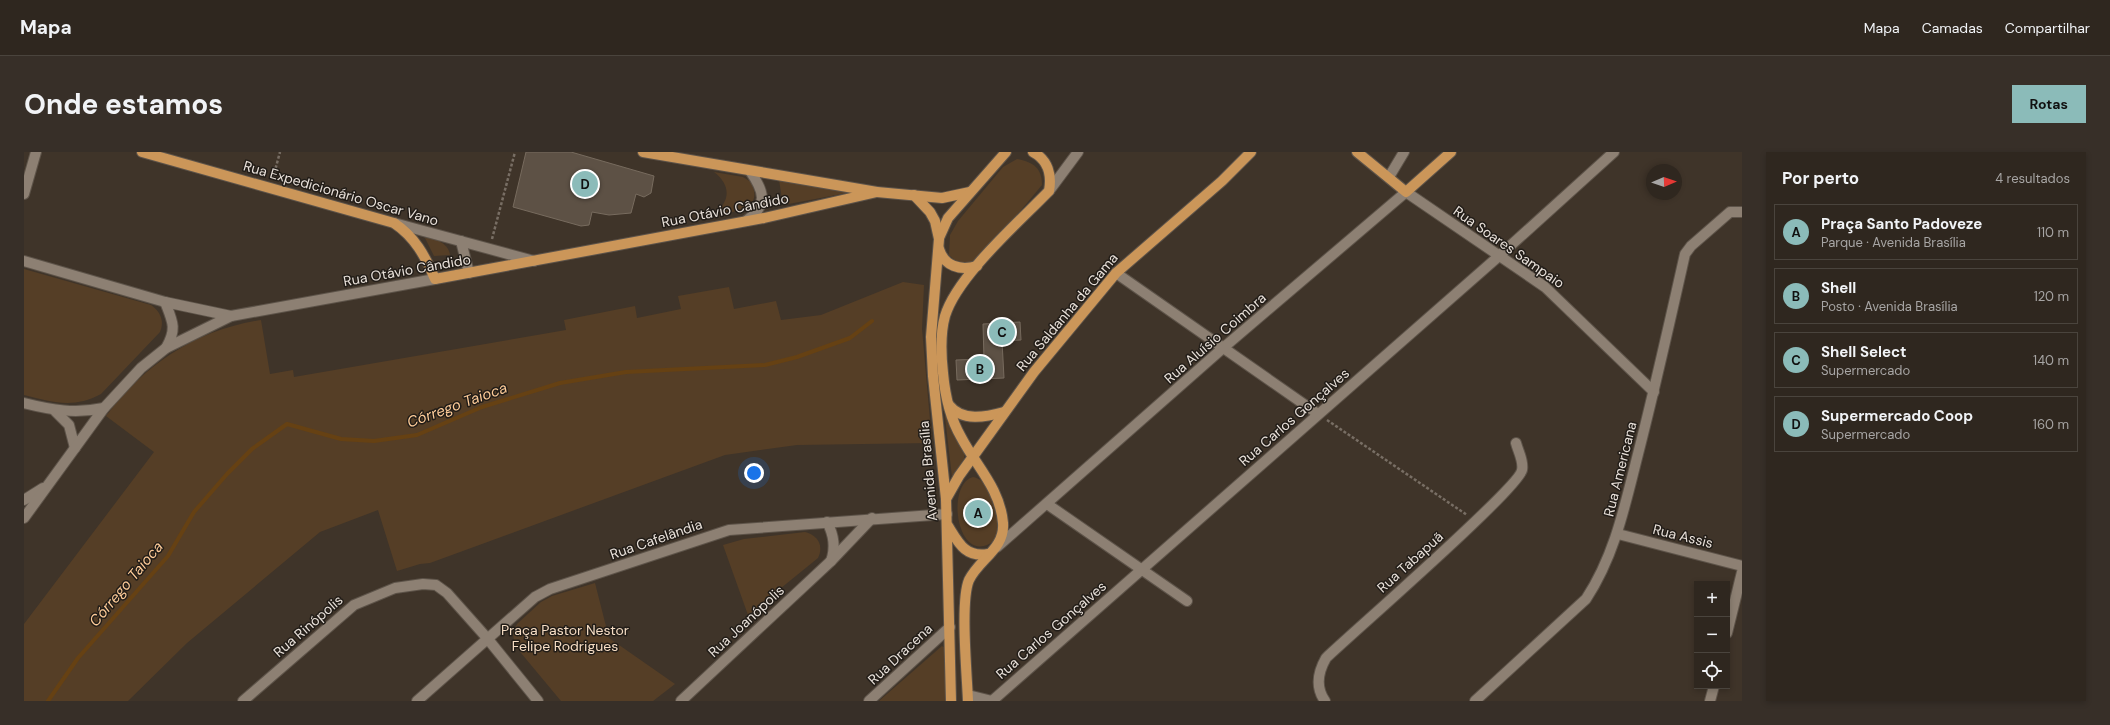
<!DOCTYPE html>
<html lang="pt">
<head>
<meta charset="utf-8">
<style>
  body { margin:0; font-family:"DM Sans",sans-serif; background:#372f28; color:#f1f3f6 }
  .controls { position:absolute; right:12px; bottom:12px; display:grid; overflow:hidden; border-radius:0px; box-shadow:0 2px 6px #0003 }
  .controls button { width:36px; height:36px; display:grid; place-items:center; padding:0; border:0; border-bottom:1px solid #4a443d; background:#2f271f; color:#f1f3f6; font:20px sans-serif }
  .compass { position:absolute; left:1622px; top:12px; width:36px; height:36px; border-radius:50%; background:#2f271f; box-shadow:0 2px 6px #0003; rotate:88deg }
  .you { position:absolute; left:730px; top:321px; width:14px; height:14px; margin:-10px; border:3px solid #fff; border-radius:50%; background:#1a73e8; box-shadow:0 0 0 6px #1a73e833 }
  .badge { display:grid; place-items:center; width:26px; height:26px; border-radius:50%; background:#8bbbb9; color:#111; font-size:13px; font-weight:700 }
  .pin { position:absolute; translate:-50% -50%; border:2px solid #fff; box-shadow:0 1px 4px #0006 }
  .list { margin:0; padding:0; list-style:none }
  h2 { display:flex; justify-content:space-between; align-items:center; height:52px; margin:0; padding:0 16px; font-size:17px }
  h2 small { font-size:13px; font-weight:400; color:#a7a5a4 }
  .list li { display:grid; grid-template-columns:26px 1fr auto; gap:12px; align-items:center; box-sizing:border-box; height:56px; margin:0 8px 8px; padding:0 8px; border:1px solid #4a443d; border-radius:0px }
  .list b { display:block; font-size:15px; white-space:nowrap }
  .list p { margin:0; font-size:13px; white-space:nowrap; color:#a7a5a4 }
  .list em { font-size:13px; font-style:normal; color:#a7a5a4 }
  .icon { flex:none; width:22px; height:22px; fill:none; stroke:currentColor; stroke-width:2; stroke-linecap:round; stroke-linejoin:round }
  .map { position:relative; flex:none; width:1718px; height:549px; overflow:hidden; border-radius:0px }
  header { display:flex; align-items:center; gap:24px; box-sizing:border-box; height:56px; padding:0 20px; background:#2f271f; border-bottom:1px solid #4a443d }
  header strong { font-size:19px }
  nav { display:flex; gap:22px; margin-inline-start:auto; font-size:14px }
  .intro { display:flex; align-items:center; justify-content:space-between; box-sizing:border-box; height:96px; padding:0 24px }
  h1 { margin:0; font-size:28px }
  .button { padding:10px 18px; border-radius:0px; background:#8bbbb9; color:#111; font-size:14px; font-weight:700 }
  main { display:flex; gap:24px; padding:0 24px }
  aside { flex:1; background:#2f271f; border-radius:0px; box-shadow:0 2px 6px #0003 }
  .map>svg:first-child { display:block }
  .green { fill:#553e26 }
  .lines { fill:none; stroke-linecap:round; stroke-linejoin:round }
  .stream { stroke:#664113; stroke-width:4 }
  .building { fill:#5d5145; stroke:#776b5e }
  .minor-casing { stroke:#5d5349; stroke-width:12 }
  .major-casing { stroke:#5d5349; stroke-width:12 }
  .path { stroke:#786e64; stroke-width:2.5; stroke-dasharray:3 2; stroke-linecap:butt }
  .minor { stroke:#8d8073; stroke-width:10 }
  .major { stroke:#cb9659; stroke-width:10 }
  .labels { text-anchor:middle; stroke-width:3; stroke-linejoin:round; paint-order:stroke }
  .street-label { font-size:14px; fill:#e9e1da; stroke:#221d18 }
  .park-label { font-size:14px; fill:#f6ddc4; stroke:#221d18 }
  .water-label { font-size:15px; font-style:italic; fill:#fecc99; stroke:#221d18 }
</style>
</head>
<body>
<header>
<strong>Mapa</strong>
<nav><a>Mapa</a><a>Camadas</a><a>Compartilhar</a></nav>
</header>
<div class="intro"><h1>Onde estamos</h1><a class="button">Rotas</a></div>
<main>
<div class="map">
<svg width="1718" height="549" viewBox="0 0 1718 549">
  <rect width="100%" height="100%" fill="#3f3429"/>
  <g class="green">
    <path d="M 993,7 C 1009,10 1018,16 1018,33 L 983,75 L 952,107 L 947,111 L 935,112 L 925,103 L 926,83 L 934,69 L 979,15 Z"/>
    <path d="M 690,20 L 719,25 L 727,30 C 741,59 709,60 689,63 C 706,50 708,34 690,20 Z"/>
    <path d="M 755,28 L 823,39 L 823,41 L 759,53 Z"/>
    <path d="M 401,86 C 411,85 425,92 426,103 L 410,104 Z"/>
    <path d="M 0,117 L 127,153 C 136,159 141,169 136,180 L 77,242 C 49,257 29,250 0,243 Z"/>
    <path d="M 879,130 L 900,133 L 898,177 L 908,291 L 773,293 L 701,303 L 406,411 L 396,412 L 373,419 L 354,358 L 296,380 L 163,491 L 104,549 L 0,549 L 0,472 L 130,300 L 82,264 C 121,212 172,178 237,168 L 246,222 L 269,218 L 270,225 L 542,178 L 540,168 L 611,154 L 613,166 L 657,157 L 654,144 L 705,135 L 710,157 L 752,149 L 757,168 L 797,163 Z"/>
    <path d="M 923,263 L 941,300 L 940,307 L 928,325 L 921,265 Z"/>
    <path d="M 949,325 C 970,329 977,370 972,387 C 934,420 920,333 949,325 Z"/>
    <path d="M 781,380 C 794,383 800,394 794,406 L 724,463 L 699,393 L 720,387 Z"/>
    <path d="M 571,431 L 585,486 L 651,532 L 629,549 L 537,549 L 497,501 L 490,489 L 489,481 L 493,472 L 517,450 L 528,444 Z"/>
    <path d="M 918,494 L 921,496 L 922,549 L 855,549 Z"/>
  </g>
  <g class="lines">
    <path class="stream" d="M 24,549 L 54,506 L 144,404 L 170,360 L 203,322 L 228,297 L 263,272 L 317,287 L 350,289 L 393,283 L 458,255 L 536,231 L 602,220 L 741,213 L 773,205 L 826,186 L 848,169"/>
  </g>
  <g class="building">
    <path d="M 502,0 L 547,0 L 630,24 L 627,41 L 620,45 L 612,42 L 607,61 L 585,63 L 568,60 L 565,73 L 557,74 L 489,55 Z"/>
    <path d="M 996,170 L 997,188 L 978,189 L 980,226 L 933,228 L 932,208 L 960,207 L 959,172 Z"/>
  </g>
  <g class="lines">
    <g class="minor-casing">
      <g id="minor">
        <path d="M 1365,25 L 1380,0"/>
        <path d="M 1025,39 L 1054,0"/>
        <path d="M 0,42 L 12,0"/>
        <path d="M 722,69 C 745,53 740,39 726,19"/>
        <path d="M 370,71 L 510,109"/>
        <path d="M 437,89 L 445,121"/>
        <path d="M 0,109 L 141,150 L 207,164"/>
        <path d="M 1092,121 L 1294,262"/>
        <path d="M 141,150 C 149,170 153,177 142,196"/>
        <path d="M 0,251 C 28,258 51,262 80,256"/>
        <path d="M 31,259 L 45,273 L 51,296"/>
        <path d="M 0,348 L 19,336"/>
        <path d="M 1023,352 L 1163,449"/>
        <path d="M 0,366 L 80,256 L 117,216 L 142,196 L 207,164 L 411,127"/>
        <path d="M 803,370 C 810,383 812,395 807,409"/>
        <path d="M 1594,382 L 1718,414"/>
        <path d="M 973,395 L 1199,196 L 1382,40 L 1521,135 L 1630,240"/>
        <path d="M 1703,481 L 1718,420"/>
        <path d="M 944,543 L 968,549"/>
        <path d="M 219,549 L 330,453 L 371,436 L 399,432 L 412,433 L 423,441 L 463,486 L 514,549"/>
        <path d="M 393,549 L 511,445 L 526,437 L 705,378 L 923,362"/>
        <path d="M 657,549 L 807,409 L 848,366"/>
        <path d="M 845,549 L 926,475"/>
        <path d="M 968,549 L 1475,104 L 1590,0"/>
        <path d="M 1301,549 C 1291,535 1294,520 1302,506 C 1327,482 1495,336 1498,318 C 1500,309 1494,299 1492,291"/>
        <path d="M 1451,549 L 1562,447 C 1591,403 1601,353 1614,302 C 1631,236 1646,169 1661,102 L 1667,94 L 1706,60 L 1718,60"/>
        <path d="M 1686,549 L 1690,534"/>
      </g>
    </g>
    <g class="major-casing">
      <g id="major">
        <path d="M 118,0 L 370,71 C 391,85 401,104 411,127 L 740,66 L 853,40"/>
        <path d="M 619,0 L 853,40 L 918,46 L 946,40"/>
        <path d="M 1333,0 L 1382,40 L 1427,0"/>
        <path d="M 890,43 L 906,60 L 911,69 L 915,87 L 907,185 L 909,224 L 922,347 L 927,549"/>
        <path d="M 915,86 L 924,66 L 982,0"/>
        <path d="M 915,97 C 920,114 936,119 953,114"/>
        <path d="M 925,253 C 938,270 962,265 980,260"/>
        <path d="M 922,347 L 935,324 L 1010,220 L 1092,121 L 1198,29 L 1227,0"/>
        <path d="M 924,374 C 934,390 941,406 964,402"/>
        <path d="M 944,549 C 943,523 936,449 945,428 C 955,407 981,397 979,371 C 976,336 952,314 937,285 C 926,266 921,243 919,221 C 917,203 916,182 921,164 C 933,124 995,70 1025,39 C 1028,23 1024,8 1009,0"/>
      </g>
    </g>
    <g class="path">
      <path d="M 249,26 L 256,0"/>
      <path d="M 468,87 L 491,0"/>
      <path d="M 1303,268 L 1443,363"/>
    </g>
    <use href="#minor" class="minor"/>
    <use href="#major" class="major"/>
  </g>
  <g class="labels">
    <g class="street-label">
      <text transform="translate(317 41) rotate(16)" y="5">Rua Expedicionário Oscar Vano</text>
      <text transform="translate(701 58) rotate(-11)" y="5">Rua Otávio Cândido</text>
      <text transform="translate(1485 95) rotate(35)" y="5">Rua Soares Sampaio</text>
      <text transform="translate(383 118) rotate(-10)" y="5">Rua Otávio Cândido</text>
      <text transform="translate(1043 160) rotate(-50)" y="5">Rua Saldanha da Gama</text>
      <text transform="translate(1191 186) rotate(-41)" y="5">Rua Aluísio Coimbra</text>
      <text transform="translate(1270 265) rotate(-41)" y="5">Rua Carlos Gonçalves</text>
      <text transform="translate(1596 317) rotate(-76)" y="5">Rua Americana</text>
      <text transform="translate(904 319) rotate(-95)" y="5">Avenida Brasília</text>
      <text transform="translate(1659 384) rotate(14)" y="5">Rua Assis</text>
      <text transform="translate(632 387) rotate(-19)" y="5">Rua Cafelândia</text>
      <text transform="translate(1386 410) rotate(-42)" y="5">Rua Tabapuã</text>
      <text transform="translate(722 469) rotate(-43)" y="5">Rua Joanópolis</text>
      <text transform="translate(284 474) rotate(-41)" y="5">Rua Rinópolis</text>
      <text transform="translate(1027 478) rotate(-41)" y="5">Rua Carlos Gonçalves</text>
      <text transform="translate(876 502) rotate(-43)" y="5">Rua Dracena</text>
    </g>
    <g class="park-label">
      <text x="541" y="483">Praça Pastor Nestor<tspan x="541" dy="16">Felipe Rodrigues</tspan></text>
    </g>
    <g class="water-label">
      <text transform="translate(433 253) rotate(-20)" y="5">Córrego Taioca</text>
      <text transform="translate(102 432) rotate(-50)" y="5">Córrego Taioca</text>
    </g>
  </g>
</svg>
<div class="controls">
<button>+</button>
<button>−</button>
<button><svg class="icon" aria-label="locate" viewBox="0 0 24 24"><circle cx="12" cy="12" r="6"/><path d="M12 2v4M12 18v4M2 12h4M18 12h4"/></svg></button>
</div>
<svg class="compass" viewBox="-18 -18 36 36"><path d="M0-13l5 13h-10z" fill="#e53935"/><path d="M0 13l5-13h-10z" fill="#a7a5a4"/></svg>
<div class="you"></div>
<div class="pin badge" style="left:954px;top:361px">A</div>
<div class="pin badge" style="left:956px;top:217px">B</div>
<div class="pin badge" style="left:978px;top:180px">C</div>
<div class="pin badge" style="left:561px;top:32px">D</div>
</div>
<aside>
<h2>Por perto<small>4 resultados</small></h2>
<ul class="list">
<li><span class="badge">A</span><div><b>Praça Santo Padoveze</b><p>Parque · Avenida Brasília</p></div><em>110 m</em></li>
<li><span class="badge">B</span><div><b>Shell</b><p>Posto · Avenida Brasília</p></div><em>120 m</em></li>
<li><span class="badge">C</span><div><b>Shell Select</b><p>Supermercado</p></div><em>140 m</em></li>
<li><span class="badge">D</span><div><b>Supermercado Coop</b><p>Supermercado</p></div><em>160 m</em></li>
</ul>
</aside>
</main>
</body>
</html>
